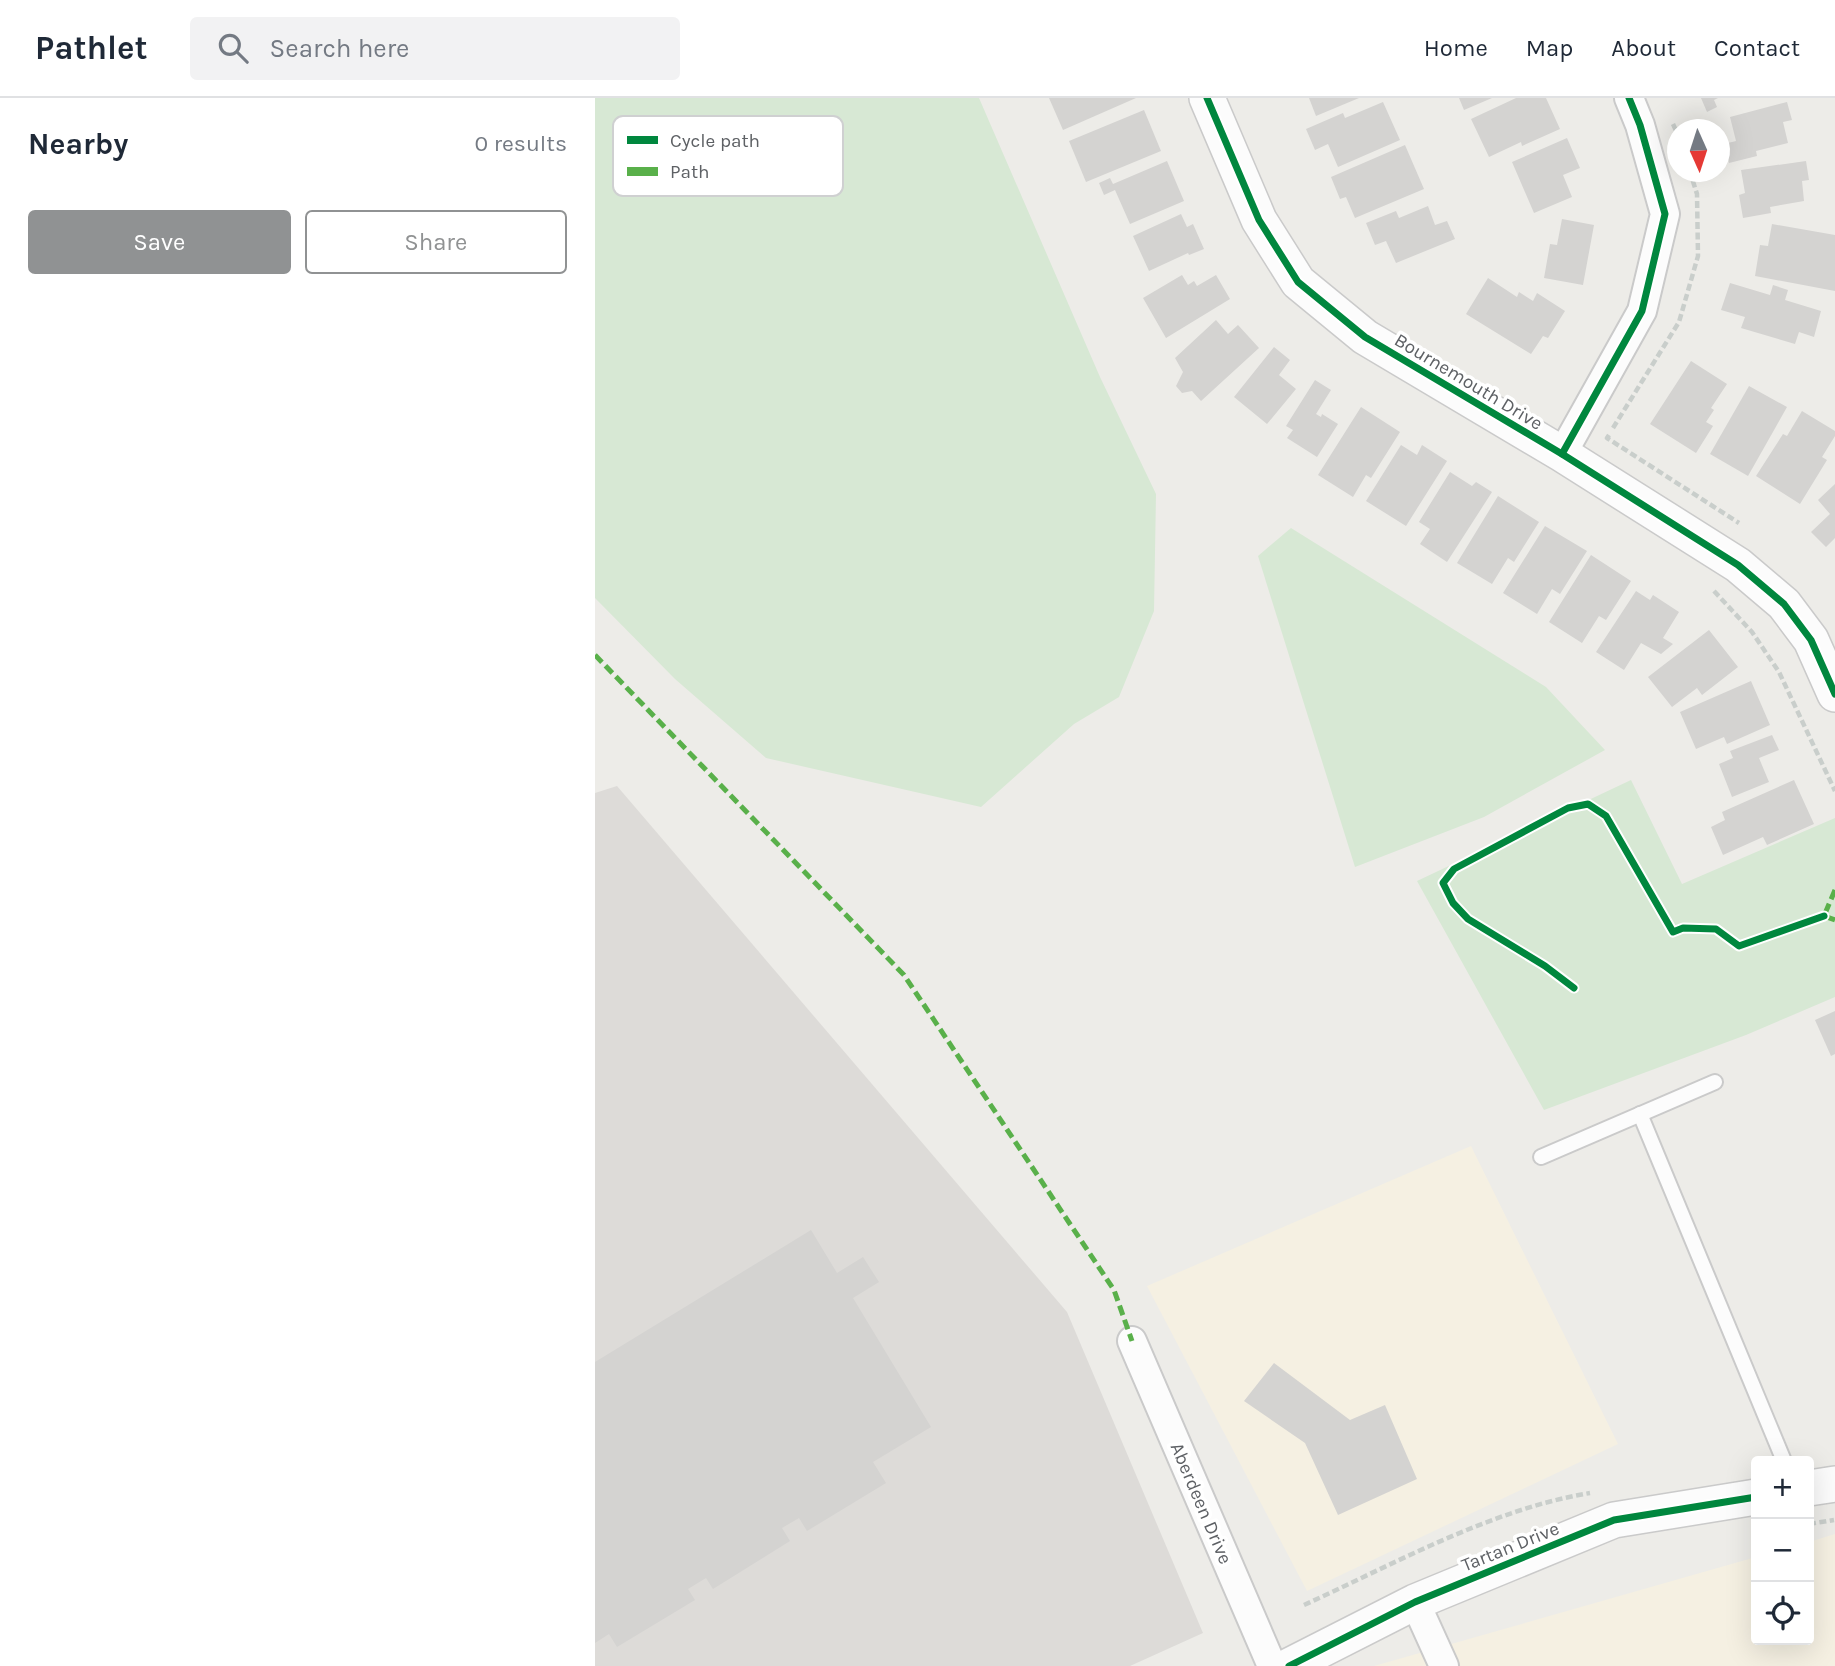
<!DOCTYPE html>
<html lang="en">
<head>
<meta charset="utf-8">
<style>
  body { margin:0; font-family:Karla,sans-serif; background:#f2f2f3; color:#1f2937 }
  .controls { position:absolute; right:21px; bottom:21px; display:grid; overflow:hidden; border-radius:7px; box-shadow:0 7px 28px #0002 }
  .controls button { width:63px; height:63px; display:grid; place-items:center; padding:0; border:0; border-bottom:2px solid #e0e1e3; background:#fff; color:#1f2937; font:35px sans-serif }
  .compass { position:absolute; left:1072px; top:21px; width:63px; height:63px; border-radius:50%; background:#fff; box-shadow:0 7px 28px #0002; rotate:177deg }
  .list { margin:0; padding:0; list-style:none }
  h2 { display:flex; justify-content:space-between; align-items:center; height:91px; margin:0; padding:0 28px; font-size:30px }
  h2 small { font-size:23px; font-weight:400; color:#747a83 }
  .actions { display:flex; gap:14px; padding:21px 28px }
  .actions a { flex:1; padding:16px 0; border:2px solid #909293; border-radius:7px; text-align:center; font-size:24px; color:#909293 }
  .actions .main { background:#909293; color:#fff }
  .icon { flex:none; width:38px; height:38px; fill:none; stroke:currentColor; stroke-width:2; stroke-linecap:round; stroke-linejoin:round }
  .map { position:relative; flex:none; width:1240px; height:1568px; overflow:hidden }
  header { display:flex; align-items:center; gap:42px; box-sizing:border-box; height:98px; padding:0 35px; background:#fff; border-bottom:2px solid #e0e1e3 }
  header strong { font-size:33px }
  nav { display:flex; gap:38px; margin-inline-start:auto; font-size:24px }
  .search { width:490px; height:63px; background:#f2f2f3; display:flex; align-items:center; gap:18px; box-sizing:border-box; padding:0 24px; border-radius:7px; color:#747a83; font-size:26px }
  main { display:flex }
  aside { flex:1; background:#fff }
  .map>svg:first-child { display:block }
  .commercial { fill:#f5f0e2 }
  .industrial { fill:#dddbd8 }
  .green { fill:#d7e8d4 }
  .building { fill:#d4d3d1 }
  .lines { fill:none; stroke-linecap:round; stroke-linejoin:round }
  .service-casing { stroke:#cacaca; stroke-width:18 }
  .minor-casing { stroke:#cacaca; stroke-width:32 }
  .tertiary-casing { stroke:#cacaca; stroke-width:38 }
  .path { stroke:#c9cecb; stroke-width:4.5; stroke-dasharray:7 3.5; stroke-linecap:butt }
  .service { stroke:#fcfcfc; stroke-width:14 }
  .minor { stroke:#fcfcfc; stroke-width:28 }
  .tertiary { stroke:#fcfcfc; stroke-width:35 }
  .quiet { stroke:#59b04a; stroke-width:5; stroke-dasharray:10 5; stroke-linecap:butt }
  .cycleway-casing { stroke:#fff; stroke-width:11 }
  .cycleway { stroke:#00873e; stroke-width:7 }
  .labels { text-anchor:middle; stroke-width:7; stroke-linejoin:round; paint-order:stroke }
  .street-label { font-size:19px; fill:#5e6165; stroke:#fff }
  .key { fill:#fff; stroke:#cfd0d1; stroke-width:2 }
  .key-label { font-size:19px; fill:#5e6165 }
</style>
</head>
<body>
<header>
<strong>Pathlet</strong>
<div class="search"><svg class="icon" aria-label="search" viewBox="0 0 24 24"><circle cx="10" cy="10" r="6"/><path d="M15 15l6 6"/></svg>Search here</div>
<nav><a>Home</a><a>Map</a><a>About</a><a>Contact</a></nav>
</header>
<main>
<aside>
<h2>Nearby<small>0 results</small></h2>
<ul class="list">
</ul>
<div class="actions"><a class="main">Save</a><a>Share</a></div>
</aside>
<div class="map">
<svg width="1240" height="1568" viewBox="0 0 1240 1568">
  <rect width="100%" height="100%" fill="#edece8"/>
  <g class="commercial">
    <path d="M 876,1048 L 1023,1346 L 712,1493 L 552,1188 Z"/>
    <path d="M 1240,1436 L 1240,1568 L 779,1568 L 1161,1459 L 1161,1542 L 1214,1542 L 1214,1444 Z"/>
  </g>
  <path class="industrial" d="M 22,688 L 472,1214 L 608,1535 L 535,1568 L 0,1568 L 0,695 Z"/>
  <g class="green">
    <path d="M 0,0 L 384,0 L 505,279 L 561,396 L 559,513 L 524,599 L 479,626 L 386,709 L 171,660 L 80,581 L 0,500 Z"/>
    <path d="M 696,430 L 951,589 L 1010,652 L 889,719 L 760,769 L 663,458 Z"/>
    <path d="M 1036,682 L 1087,786 L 1240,720 L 1240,899 L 1151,937 L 949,1012 L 822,783 Z"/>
  </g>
  <g class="building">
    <path d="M 454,0 L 541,0 L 468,32 Z"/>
    <path d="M 714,0 L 764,0 L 721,18 Z"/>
    <path d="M 864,0 L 897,0 L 869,12 Z"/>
    <path d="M 921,0 L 951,0 L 965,31 L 927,48 L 926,44 L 894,59 L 876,21 Z"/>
    <path d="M 1106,0 L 1123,0 L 1119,2 L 1122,9 L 1112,14 Z"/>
    <path d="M 788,4 L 805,42 L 743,69 L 733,46 L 720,52 L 711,31 L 748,15 L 750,20 Z"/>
    <path d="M 1192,4 L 1197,22 L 1188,24 L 1193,45 L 1161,53 L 1162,58 L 1134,65 L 1129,46 L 1141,43 L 1135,19 Z"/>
    <path d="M 549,12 L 566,53 L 491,84 L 474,43 Z"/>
    <path d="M 972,40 L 985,70 L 968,77 L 977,99 L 939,115 L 917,64 Z"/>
    <path d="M 810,47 L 829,91 L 760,120 L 751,99 L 745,101 L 736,79 Z"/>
    <path d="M 572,63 L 589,103 L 535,126 L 520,92 L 509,97 L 504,85 L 515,80 L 518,86 Z"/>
    <path d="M 1211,63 L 1214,82 L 1207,83 L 1209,103 L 1175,109 L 1176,115 L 1148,120 L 1144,97 L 1150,95 L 1146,72 Z"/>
    <path d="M 833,108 L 840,127 L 852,123 L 860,141 L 801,165 L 791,143 L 780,147 L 771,125 L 801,113 L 804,120 Z"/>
    <path d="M 586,116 L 592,129 L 598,126 L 609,151 L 594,157 L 593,155 L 554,173 L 538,138 Z"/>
    <path d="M 967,121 L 999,127 L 988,187 L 949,180 L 955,146 L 962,147 Z"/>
    <path d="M 1177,126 L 1240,137 L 1240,193 L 1160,178 L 1165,147 L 1173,148 Z"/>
    <path d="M 587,177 L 593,187 L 599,183 L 602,188 L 621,177 L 635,201 L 571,240 L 548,200 Z"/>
    <path d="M 893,180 L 922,199 L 924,194 L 938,203 L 942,195 L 970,213 L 953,240 L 948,238 L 936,256 L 871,216 Z"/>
    <path d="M 1135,185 L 1175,197 L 1178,187 L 1193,192 L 1190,202 L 1226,213 L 1219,239 L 1204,234 L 1200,246 L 1146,230 L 1150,219 L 1126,212 Z"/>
    <path d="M 621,222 L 633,236 L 643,227 L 664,250 L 606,303 L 597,293 L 587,295 L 581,288 L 588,274 L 580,260 Z"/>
    <path d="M 679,249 L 695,262 L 684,277 L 701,291 L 672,326 L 639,299 Z"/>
    <path d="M 1096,263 L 1132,286 L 1116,310 L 1119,312 L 1111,324 L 1118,328 L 1101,355 L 1055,326 Z"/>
    <path d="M 720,282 L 736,292 L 721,316 L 726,319 L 727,316 L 743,326 L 722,359 L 692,340 L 698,332 L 691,328 Z"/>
    <path d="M 1154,288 L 1192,309 L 1153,378 L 1115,356 Z"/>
    <path d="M 766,309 L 805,334 L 776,380 L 771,377 L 758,399 L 723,377 Z"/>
    <path d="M 1207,313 L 1240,333 L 1240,338 L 1227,359 L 1232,362 L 1205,406 L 1161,378 L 1188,336 L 1192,338 Z"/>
    <path d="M 806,347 L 822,357 L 827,347 L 852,363 L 811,428 L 771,403 Z"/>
    <path d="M 855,374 L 877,388 L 881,384 L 897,394 L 852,464 L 825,446 L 835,431 L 824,424 Z"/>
    <path d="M 1240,386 L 1240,440 L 1231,449 L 1216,434 L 1235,416 L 1223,402 Z"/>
    <path d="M 903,398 L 944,424 L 919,464 L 913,460 L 897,486 L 862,465 Z"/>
    <path d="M 950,428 L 992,453 L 965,496 L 957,491 L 942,516 L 908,495 Z"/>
    <path d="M 996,457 L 1036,483 L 1011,522 L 1004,518 L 987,545 L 954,524 Z"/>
    <path d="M 1041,493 L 1055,502 L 1058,497 L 1084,514 L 1068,540 L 1078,546 L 1066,556 L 1046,545 L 1029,572 L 1001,554 Z"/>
    <path d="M 1114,532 L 1143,569 L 1107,597 L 1102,590 L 1077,609 L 1053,579 Z"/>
    <path d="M 1156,583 L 1175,627 L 1132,646 L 1129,639 L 1101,651 L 1085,614 Z"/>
    <path d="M 1177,637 L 1184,652 L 1164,660 L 1174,684 L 1137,699 L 1124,666 L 1138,660 L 1135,653 Z"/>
    <path d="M 1199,682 L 1219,726 L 1172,747 L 1168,739 L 1128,757 L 1116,729 L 1130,722 L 1127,714 Z"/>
    <path d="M 1240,913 L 1240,956 L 1236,958 L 1220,922 Z"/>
    <path d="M 216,1132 L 242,1175 L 268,1159 L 284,1184 L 258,1200 L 336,1329 L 278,1364 L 291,1385 L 212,1433 L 204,1420 L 187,1430 L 195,1443 L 118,1491 L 111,1480 L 93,1491 L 100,1502 L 22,1549 L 14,1536 L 0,1545 L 0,1264 Z"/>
    <path d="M 679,1265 L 755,1322 L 790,1307 L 822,1381 L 743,1417 L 710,1345 L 649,1303 Z"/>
  </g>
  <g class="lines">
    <g class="service-casing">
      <g id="service">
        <path d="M 1045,1016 L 1189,1363"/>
        <path d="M 946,1059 L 1120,984"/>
      </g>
    </g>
    <g class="minor-casing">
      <g id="minor">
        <path d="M 967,356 L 1047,213 L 1070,116 L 1045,27 L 1034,0"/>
        <path d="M 537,1243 L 677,1568"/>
        <path d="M 820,1504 L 849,1568"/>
      </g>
    </g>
    <g class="tertiary-casing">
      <g id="tertiary">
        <path d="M 612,0 L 664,122 L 703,184 L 770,239 L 967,356 L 1143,467 L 1189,506 L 1216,542 L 1240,596"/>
        <path d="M 1214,1390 L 1240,1386"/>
        <path d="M 694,1568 L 820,1504 L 1019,1422 L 1161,1399"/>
      </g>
    </g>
    <g class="path">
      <path d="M 1078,26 L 1083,37"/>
      <path d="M 1018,330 L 1084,224 L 1103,158 L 1102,96 L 1095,74"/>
      <path d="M 1014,337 L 1012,340 L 1144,425"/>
      <path d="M 1119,493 L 1157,534 L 1184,574 L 1240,693"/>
      <path d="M 1214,1426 L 1239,1422"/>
      <path d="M 709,1507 C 799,1466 897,1411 995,1395"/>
    </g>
    <use href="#service" class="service"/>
    <use href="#minor" class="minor"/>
    <use href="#tertiary" class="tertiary"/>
    <g class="quiet">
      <path d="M 0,557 L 309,877 L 519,1192 L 537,1243"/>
      <path d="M 1240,792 L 1229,818 L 1240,822"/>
    </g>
    <g class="cycleway-casing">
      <g id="cycleway">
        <path d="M 612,0 L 664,122 L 703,184 L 770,239 L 967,356 L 1143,467 L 1189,506 L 1216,542 L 1240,596"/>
        <path d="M 967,356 L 1047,213 L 1070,116 L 1045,27 L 1034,0"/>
        <path d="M 979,890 L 950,868 L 873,821 L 858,805 L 848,785 L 859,771 L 973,710 L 993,706 L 1011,718 L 1078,834 L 1088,830 L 1121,831 L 1144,848 L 1229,818"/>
        <path d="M 694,1568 L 820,1504 L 1019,1422 L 1161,1399"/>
      </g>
    </g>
    <use href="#cycleway" class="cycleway"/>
  </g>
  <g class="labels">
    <g class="street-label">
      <text transform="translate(874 283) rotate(31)" y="7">Bournemouth Drive</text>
      <text transform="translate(607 1405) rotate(67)" y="7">Aberdeen Drive</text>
      <text transform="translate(915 1448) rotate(-22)" y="7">Tartan Drive</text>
    </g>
  </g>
  <rect x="18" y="18" width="230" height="80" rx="10" class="key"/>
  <rect x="32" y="38" width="31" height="8" fill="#00873e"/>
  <rect x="32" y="69" width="31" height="9" fill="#59b04a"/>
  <g class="key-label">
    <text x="75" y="49">Cycle path</text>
    <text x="75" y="80">Path</text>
  </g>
</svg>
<div class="controls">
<button>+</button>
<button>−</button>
<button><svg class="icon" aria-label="locate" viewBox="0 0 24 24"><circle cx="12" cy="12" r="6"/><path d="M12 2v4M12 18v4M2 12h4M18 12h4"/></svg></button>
</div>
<svg class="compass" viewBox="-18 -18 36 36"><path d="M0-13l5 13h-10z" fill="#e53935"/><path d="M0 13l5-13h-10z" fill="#747a83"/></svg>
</div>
</main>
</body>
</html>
